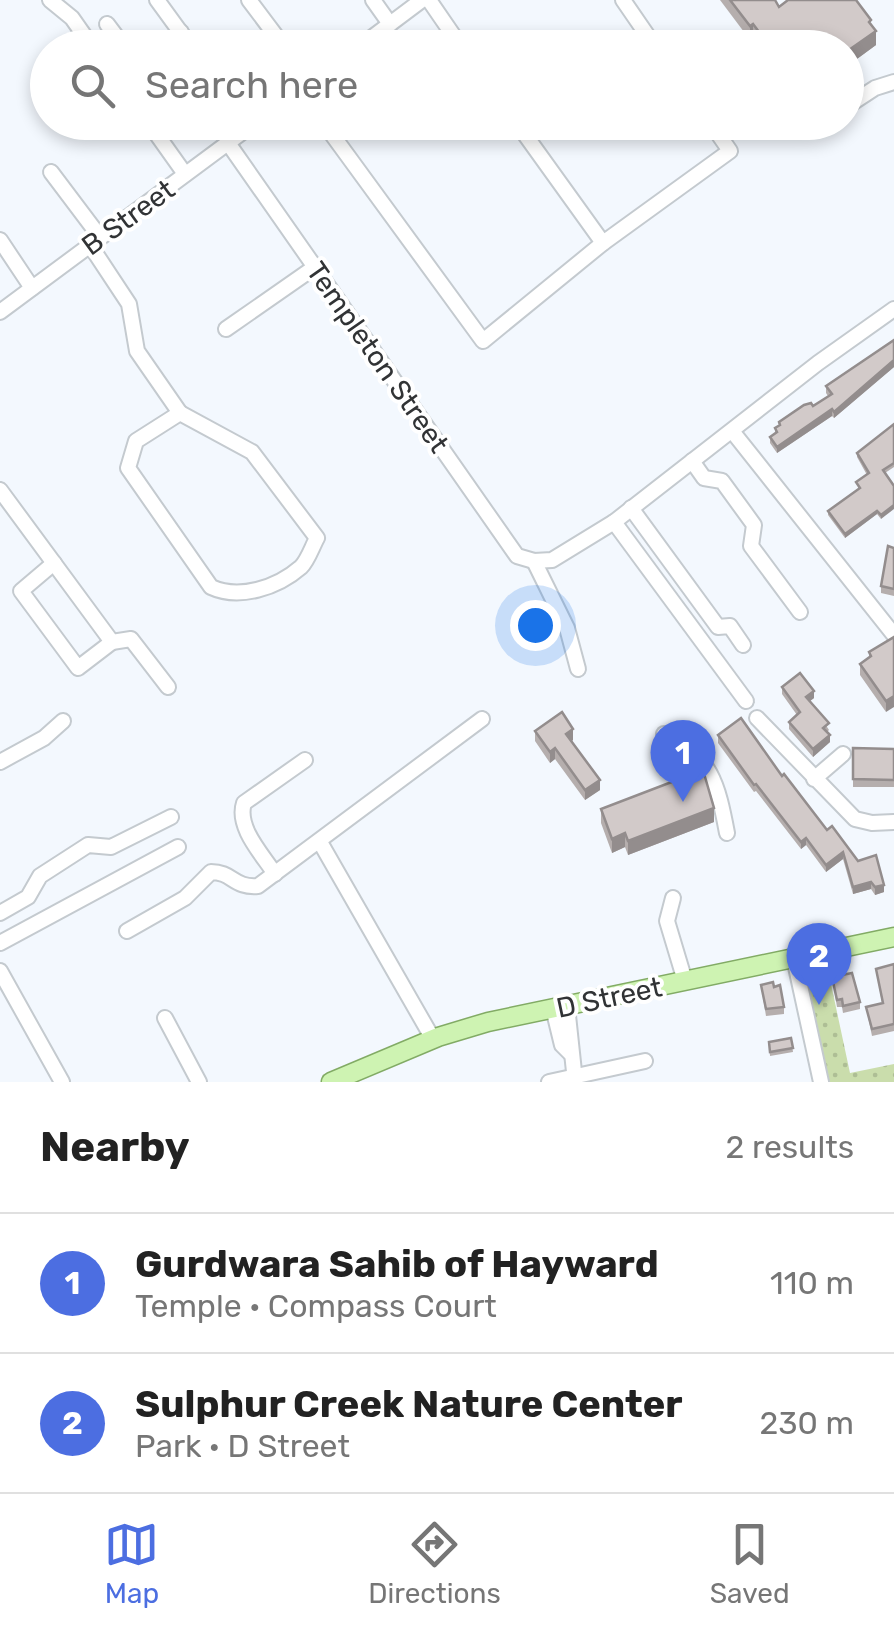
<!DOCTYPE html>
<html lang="en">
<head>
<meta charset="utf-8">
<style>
  body { margin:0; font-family:Rubik,sans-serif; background:#f6f6f6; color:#222 }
  .you { position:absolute; left:535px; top:625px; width:35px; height:35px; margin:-25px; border:8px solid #fff; border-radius:50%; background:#1a73e8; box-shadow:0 0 0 15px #1a73e833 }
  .badge { display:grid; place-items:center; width:65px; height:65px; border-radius:50%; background:#4c6ee1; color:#fff; font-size:32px; font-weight:700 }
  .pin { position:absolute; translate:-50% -82px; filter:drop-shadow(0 2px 5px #0008) }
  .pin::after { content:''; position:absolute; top:52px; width:35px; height:30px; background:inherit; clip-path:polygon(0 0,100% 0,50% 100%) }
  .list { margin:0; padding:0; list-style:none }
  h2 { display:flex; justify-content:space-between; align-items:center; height:130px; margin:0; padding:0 40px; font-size:42px }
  h2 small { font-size:32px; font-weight:400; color:#767676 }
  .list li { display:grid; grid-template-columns:65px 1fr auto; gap:30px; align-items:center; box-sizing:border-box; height:140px; padding:0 40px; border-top:2px solid #e0e0e0 }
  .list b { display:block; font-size:38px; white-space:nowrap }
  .list p { margin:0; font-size:32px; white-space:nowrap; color:#767676 }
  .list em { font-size:32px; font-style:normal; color:#767676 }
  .icon { flex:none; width:55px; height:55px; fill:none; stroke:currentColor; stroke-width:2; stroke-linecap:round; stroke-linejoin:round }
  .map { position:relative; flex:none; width:894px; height:1082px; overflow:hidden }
  .search { position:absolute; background:#fff; box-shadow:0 5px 15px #0003; left:30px; right:30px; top:30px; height:110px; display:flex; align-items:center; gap:25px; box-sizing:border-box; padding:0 35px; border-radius:55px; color:#767676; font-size:38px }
  .sheet { height:410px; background:#fff }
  nav { display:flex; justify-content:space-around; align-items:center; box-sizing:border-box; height:140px; border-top:2px solid #e0e0e0; background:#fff; font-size:28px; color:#767676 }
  nav a { display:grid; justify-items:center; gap:5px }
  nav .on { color:#4c6ee1 }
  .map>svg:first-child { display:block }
  .green { fill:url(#green-dots) }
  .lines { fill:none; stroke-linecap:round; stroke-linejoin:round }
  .minor-casing { stroke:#c4cacf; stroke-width:18 }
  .major-casing { stroke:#82ab65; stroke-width:21 }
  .minor { stroke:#fff; stroke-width:14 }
  .major { stroke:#cef3b2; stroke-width:18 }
  .wall { fill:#b5aead }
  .shaded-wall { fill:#938d8d }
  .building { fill:#d2cac9; stroke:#938d8d; stroke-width:2.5 }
  .labels { text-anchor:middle; stroke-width:8; stroke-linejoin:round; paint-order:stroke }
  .street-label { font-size:28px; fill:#313335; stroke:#fff }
</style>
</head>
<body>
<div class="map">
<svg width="894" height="1082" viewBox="0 0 894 1082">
  <defs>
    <pattern id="green-dots" width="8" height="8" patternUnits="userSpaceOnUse" patternTransform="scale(2.5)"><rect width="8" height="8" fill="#caddac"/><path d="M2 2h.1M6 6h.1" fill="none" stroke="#aebe95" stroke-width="1.8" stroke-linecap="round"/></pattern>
  </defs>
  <rect width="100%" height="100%" fill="#f3f8fe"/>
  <path class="green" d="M 828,970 L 850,1073 L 894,1064 L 894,1082 L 818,1082 L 797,977 Z"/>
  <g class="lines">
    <g class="minor-casing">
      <g id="minor">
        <path d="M 50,0 L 72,18 L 93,48"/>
        <path d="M 157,0 L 192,48"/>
        <path d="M 249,0 L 285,48"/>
        <path d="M 373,0 L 390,24"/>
        <path d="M 429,0 L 462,48"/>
        <path d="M 623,0 L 656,48"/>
        <path d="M 107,24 L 125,48"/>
        <path d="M 161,48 L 181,32"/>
        <path d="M 358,48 L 422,0"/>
        <path d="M 846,107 L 875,88 L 894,82"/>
        <path d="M 148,122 L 185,174"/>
        <path d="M 323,122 L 483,341 L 603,243 L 730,151 L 710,122"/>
        <path d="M 516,122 L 603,243"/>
        <path d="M 228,143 L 517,556 L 534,561 L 552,560 L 614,522 L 818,363 L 894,309"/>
        <path d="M 51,172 L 100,237"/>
        <path d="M 0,240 L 32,288"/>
        <path d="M 90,245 L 129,304 L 137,351 L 180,413"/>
        <path d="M 0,312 L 256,122"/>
        <path d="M 226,329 L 315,267"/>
        <path d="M 180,413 L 252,452 L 317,538 C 312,547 308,560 301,567 C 277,588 239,600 211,587 L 128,468 L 136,441 Z"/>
        <path d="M 732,431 L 894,635"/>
        <path d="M 692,461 L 704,478 L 722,481 L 754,525 L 751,546 L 800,612"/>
        <path d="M 0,490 L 112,642 L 131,639 L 168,687"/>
        <path d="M 631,508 L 718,627 L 730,626 L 743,645"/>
        <path d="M 614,522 L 746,701"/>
        <path d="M 534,561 L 567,628 L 578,669"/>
        <path d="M 54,563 L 21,591 L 78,668 L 112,642"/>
        <path d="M 757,718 L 855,819 L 872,823 L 894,822"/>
        <path d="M 664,734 C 711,755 718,785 727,833"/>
        <path d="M 0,762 L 44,738 L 63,721"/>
        <path d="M 814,779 L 843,754"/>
        <path d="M 320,842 L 433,1039"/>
        <path d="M 275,874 C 262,854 236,827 244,803 L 305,760"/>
        <path d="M 673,898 L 667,921 L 685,981"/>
        <path d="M 0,913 L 28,897 L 40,876 L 88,845 L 111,847 L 171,817"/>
        <path d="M 127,931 L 185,898 L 211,872 C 233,872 233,888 258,886 L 482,719"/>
        <path d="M 0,943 L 178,847"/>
        <path d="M 794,958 L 821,1082"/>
        <path d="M 0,971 L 62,1082"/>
        <path d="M 567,1006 L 575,1081"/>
        <path d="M 553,1008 L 562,1045 L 570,1053"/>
        <path d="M 165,1018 L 199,1082"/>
        <path d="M 549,1082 L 645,1061"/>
      </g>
    </g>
    <g class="major-casing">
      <path id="major" d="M 331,1082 L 438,1037 L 488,1022 L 894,937"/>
    </g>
    <use href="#minor" class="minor"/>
    <use href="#major" class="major"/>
  </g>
  <g class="wall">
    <path d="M 720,0 L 775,0 L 779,7 L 871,24 L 876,45 L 846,67 L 846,48 L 760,48 L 753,38 L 750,40 Z"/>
    <path d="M 894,340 L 894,367 L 834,418 L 832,416 L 777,453 L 770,443 L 770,437 L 775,434 L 775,428 L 779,426 L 779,422 L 813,406 L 828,396 L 826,393 L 826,386 Z"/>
    <path d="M 894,424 L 894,467 L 885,473 L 881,519 L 877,514 L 845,538 L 828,515 L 828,511 L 859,489 L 856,482 L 867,475 L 857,457 L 857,453 Z"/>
    <path d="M 894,548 L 894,596 L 881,593 L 881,586 Z"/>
    <path d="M 894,637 L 886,712 L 860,675 L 860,664 L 869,657 L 869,652 Z"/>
    <path d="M 782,687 L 814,698 L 810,701 L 829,730 L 827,732 L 830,742 L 813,757 L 789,729 L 789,722 L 797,715 L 782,694 Z"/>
    <path d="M 535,731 L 573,740 L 572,741 L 600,790 L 585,800 L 555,759 L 550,763 L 535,741 Z"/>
    <path d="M 718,735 L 782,776 L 827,830 L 858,861 L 884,892 L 875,895 L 871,889 L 853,894 L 843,859 L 826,872 L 806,845 L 801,849 L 756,791 L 754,792 L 718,743 Z"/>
    <path d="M 853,748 L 894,749 L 894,787 L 853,787 Z"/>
    <path d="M 601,809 L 714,822 L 628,855 L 625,847 L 612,853 L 601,823 Z"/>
    <path d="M 894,964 L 894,1031 L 872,1036 L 866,1007 L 882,1003 L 876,969 Z"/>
    <path d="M 832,977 L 860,1002 L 860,1009 L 843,1013 L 842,1007 L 837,1007 Z"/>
    <path d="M 761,985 L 774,987 L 784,1007 L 784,1014 L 766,1016 Z"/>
    <path d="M 791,1038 L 793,1052 L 770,1056 L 769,1042 Z"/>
  </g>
  <g class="shaded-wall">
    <path d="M 753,24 L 753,38 L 750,40 L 750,26 Z"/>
    <path d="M 876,31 L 876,45 L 846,67 L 846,52 Z"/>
    <path d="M 894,360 L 894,367 L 834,418 L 834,412 Z"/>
    <path d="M 832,409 L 832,416 L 777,453 L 777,447 Z"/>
    <path d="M 894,505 L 894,509 L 881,519 L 881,515 Z"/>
    <path d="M 877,511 L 877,514 L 845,538 L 845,534 Z"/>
    <path d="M 814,691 L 814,698 L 806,704 L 806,697 Z"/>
    <path d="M 894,696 L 894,707 L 886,712 L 886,701 Z"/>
    <path d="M 573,729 L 573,740 L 566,744 L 566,734 Z"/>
    <path d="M 830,735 L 830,742 L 813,757 L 813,749 Z"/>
    <path d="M 555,748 L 555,759 L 550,763 L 550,752 Z"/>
    <path d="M 600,780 L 600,790 L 585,800 L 585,790 Z"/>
    <path d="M 714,808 L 714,822 L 628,855 L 628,841 Z"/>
    <path d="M 625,833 L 625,847 L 612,853 L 612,839 Z"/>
    <path d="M 806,838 L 806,845 L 801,849 L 801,842 Z"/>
    <path d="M 843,852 L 843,859 L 826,872 L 826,865 Z"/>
    <path d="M 871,882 L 871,889 L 853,894 L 853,887 Z"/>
    <path d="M 884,885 L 884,892 L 875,895 L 875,887 Z"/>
  </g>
  <g class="building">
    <path d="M 730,0 L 775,0 L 779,7 L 788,0 L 856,0 L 871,20 L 869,22 L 876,31 L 846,52 L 846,48 L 771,48 L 753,24 L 750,26 Z"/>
    <path d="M 894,340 L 894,360 L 834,412 L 832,409 L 777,447 L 770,437 L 777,432 L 775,428 L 780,425 L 779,422 L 804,405 L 811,403 L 813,406 L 832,394 L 826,386 Z"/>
    <path d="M 894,424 L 894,463 L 883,470 L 894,486 L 894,505 L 881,515 L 877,511 L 845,534 L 828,511 L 860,488 L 856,482 L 869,473 L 857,453 Z"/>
    <path d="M 888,546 L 894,548 L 894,589 L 881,586 Z"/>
    <path d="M 894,637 L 894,696 L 886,701 L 860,664 L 871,656 L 869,652 Z"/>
    <path d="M 800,673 L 814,691 L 806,697 L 829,723 L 823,728 L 830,735 L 813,749 L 789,722 L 800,712 L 782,687 Z"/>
    <path d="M 562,712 L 573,729 L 566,734 L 600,780 L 585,790 L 555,748 L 550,752 L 535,731 Z"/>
    <path d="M 741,718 L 782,776 L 784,774 L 827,830 L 832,826 L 858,861 L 876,855 L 884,885 L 875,887 L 871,882 L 853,887 L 843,852 L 826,865 L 806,838 L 801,842 L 756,784 L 754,785 L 718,735 Z"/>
    <path d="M 853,748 L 894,749 L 894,780 L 853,779 Z"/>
    <path d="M 703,770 L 714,808 L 628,841 L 625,833 L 612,839 L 601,809 Z"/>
    <path d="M 894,964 L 894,1024 L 872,1029 L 866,1007 L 883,1003 L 876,969 Z"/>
    <path d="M 852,973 L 860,1002 L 843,1006 L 842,999 L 837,1000 L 832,977 Z"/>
    <path d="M 773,982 L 774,987 L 780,985 L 784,1007 L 766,1009 L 761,985 Z"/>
    <path d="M 791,1038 L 793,1048 L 770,1052 L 769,1042 Z"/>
  </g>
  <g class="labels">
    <g class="street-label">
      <text transform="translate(128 217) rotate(-36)" y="10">B Street</text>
      <text transform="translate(378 357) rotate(55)" y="10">Templeton Street</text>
      <text transform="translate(609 997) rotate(-12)" y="10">D Street</text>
    </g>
  </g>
</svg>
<div class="you"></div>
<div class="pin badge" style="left:683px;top:802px">1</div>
<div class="pin badge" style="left:819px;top:1005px">2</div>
<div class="search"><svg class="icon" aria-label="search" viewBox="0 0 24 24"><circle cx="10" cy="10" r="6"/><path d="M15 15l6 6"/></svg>Search here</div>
</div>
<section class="sheet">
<h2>Nearby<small>2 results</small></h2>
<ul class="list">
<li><span class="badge">1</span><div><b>Gurdwara Sahib of Hayward</b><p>Temple · Compass Court</p></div><em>110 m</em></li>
<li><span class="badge">2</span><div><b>Sulphur Creek Nature Center</b><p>Park · D Street</p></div><em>230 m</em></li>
</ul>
</section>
<nav>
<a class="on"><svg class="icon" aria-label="map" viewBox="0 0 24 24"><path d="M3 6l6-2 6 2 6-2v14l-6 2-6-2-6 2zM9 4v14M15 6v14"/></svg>Map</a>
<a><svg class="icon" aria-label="directions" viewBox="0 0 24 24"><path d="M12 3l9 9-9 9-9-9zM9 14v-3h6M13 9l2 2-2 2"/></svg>Directions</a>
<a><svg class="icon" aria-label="saved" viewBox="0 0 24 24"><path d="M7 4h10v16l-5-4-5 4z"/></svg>Saved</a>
</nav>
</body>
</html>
